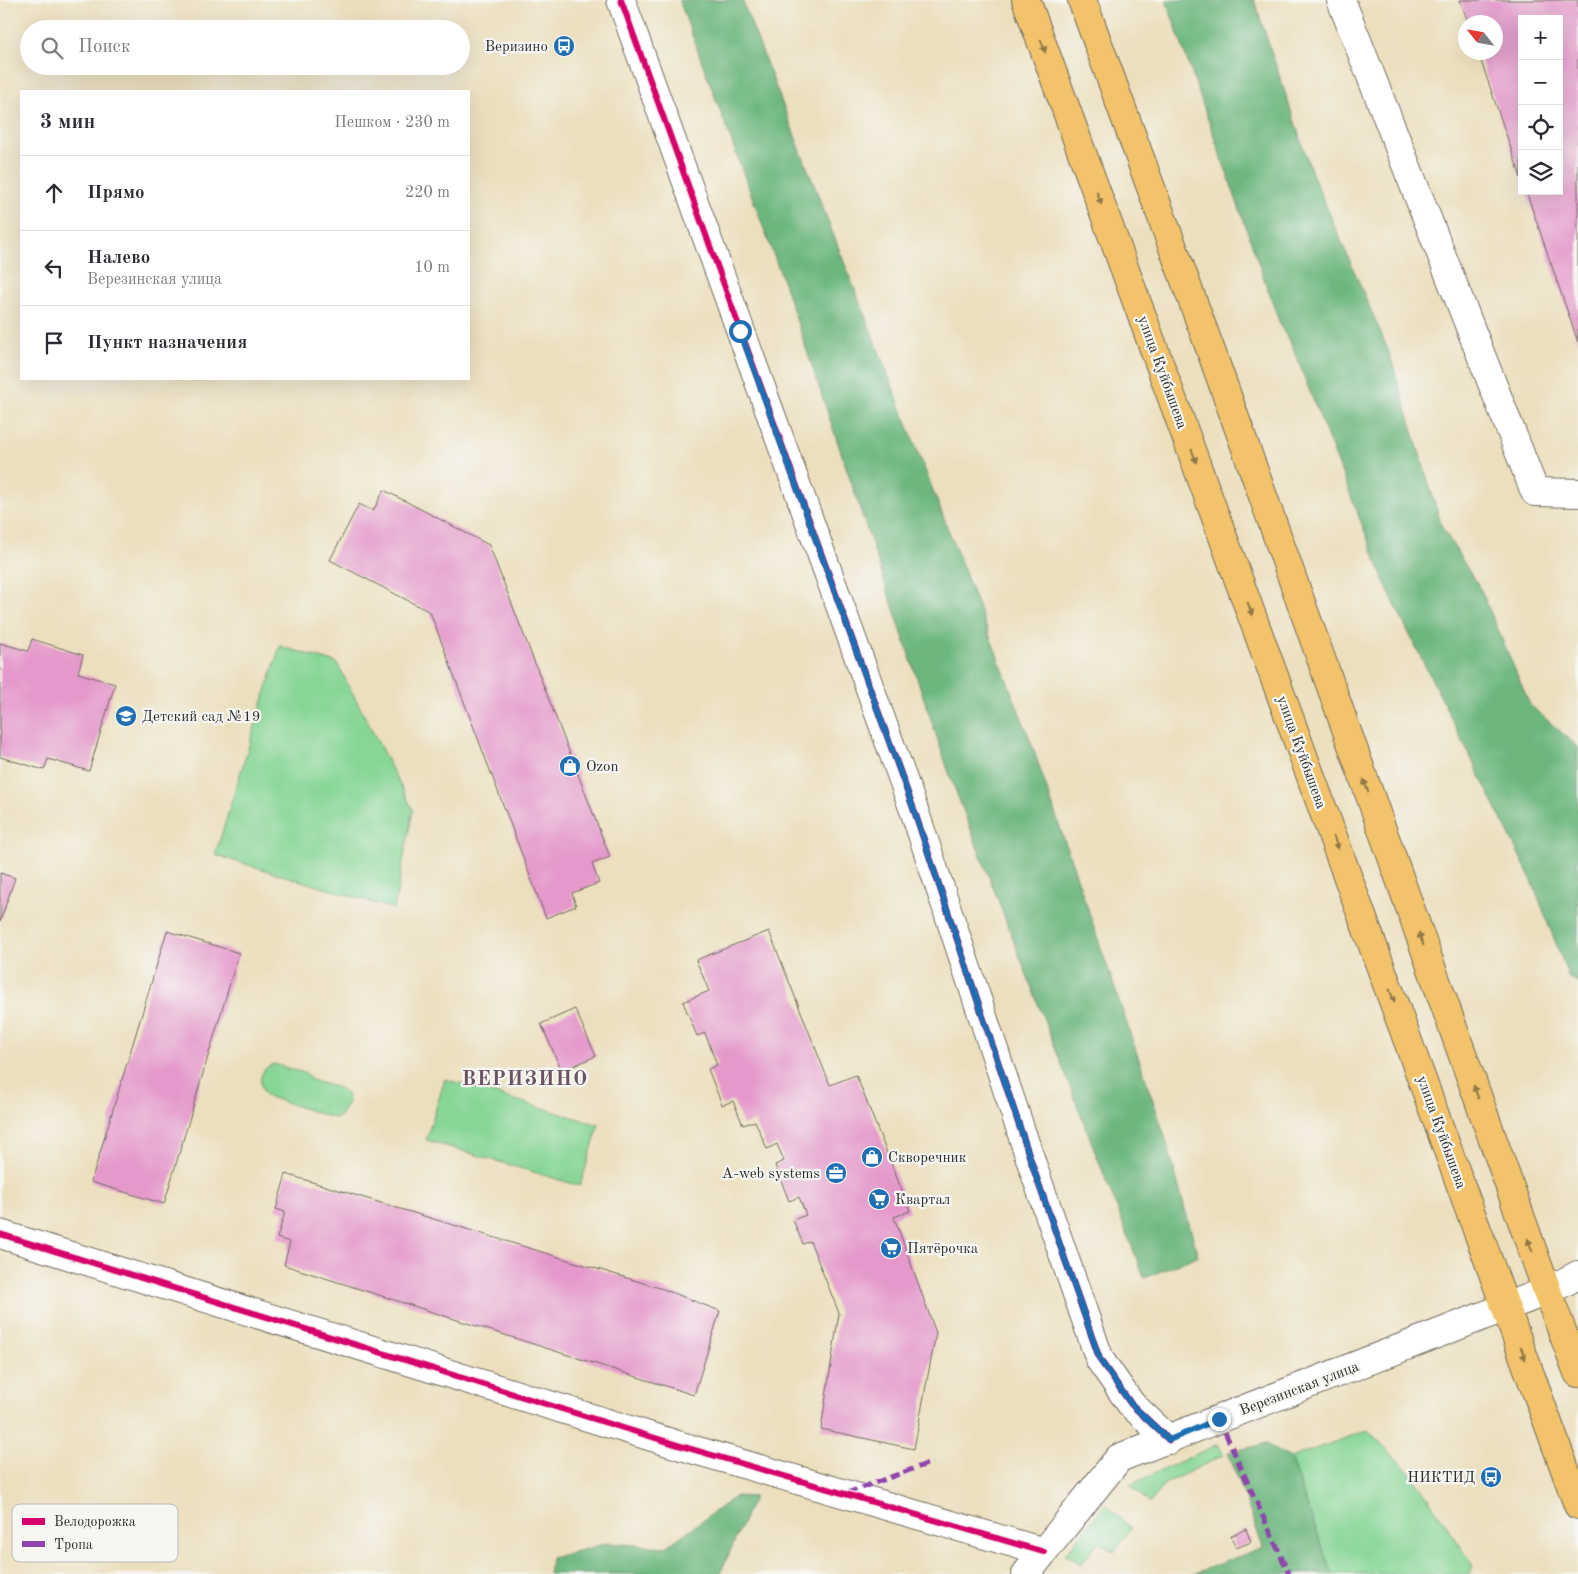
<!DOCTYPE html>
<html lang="ru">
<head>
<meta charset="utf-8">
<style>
  body { margin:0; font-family:"Old Standard TT",serif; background:#f2f2f3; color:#2b2b33 }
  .controls { position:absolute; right:15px; top:15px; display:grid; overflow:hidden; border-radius:0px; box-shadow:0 5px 20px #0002 }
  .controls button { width:45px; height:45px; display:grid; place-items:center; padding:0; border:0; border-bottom:1px solid #e1e1e2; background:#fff; color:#2b2b33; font:25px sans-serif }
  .compass { position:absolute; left:1458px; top:15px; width:45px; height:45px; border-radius:50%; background:#fff; box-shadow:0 5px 20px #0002; rotate:301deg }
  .stop { position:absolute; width:15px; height:15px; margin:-11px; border:4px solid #1f6fb2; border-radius:50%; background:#fff }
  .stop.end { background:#1f6fb2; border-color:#fff; box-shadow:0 1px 5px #0008 }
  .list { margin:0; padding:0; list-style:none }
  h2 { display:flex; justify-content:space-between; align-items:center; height:65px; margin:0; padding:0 20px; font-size:21px }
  h2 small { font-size:16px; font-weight:400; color:#7c7c81 }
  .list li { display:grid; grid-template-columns:32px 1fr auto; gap:15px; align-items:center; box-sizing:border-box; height:75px; padding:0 20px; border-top:1px solid #e1e1e2 }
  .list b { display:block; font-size:19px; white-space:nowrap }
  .list p { margin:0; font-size:16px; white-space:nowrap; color:#7c7c81 }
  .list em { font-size:16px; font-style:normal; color:#7c7c81 }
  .icon { flex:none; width:28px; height:28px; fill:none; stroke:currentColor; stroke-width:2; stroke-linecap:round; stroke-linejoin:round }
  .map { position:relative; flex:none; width:1578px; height:1574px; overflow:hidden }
  .search { position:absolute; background:#fff; box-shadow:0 5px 20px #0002; left:20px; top:20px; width:450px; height:55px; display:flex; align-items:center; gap:12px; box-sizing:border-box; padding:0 18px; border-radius:28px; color:#7c7c81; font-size:19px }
  .panel { position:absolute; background:#fff; box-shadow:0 5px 20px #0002; left:20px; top:90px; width:450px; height:290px; border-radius:0px }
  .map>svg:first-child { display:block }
  .green { fill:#87d696; stroke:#598060 }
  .forest { fill:#6db77f; stroke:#4c7155 }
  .building { fill:#e499ca }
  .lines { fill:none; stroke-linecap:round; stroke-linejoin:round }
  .minor-casing { stroke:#6f6a5e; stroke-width:30 }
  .highway-casing { stroke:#6f6a5e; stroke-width:30 }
  .minor { stroke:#fff; stroke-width:28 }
  .highway { stroke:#f2c36a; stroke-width:28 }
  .quiet { stroke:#8e44ad; stroke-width:5; stroke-dasharray:10 5; stroke-linecap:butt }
  .cycleway-casing { stroke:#f6f6f2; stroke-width:9 }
  .cycleway { stroke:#d6006c; stroke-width:6 }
  .oneway { fill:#8e774a }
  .route { stroke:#1f6fb2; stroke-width:6 }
  .labels { text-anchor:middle; stroke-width:4.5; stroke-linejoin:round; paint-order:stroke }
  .poi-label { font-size:15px; fill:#2b2b2b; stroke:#f6f6f2; text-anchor:start }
  .street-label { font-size:15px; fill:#2b2b2b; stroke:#f6f6f2 }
  .district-label { font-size:20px; font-weight:bold; letter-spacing:1px; fill:#6c5263; stroke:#f6f6f2 }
  .key { fill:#f6f6f2; stroke:#b9b9b6; stroke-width:1 }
  .key-label { font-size:14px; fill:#2b2b2b }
</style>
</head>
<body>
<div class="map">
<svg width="1578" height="1574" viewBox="0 0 1578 1574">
  <rect width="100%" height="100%" fill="#f6f6f2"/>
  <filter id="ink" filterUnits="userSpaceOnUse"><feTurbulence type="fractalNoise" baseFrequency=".02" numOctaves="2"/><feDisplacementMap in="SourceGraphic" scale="10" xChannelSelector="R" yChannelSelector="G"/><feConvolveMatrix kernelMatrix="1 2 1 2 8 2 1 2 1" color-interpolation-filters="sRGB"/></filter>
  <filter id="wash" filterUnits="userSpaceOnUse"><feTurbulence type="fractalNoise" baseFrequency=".0096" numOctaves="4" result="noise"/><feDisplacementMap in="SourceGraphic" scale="20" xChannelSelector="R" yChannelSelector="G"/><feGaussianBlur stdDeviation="1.12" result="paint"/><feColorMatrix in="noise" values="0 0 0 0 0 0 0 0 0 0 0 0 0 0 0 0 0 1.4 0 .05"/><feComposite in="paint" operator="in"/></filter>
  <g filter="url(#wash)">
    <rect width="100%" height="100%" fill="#ecdfbe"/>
    <g class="green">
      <path d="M 280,646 L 337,663 L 413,810 L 394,909 L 215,855 Z"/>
      <path d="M 274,1064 L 307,1074 L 311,1080 L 341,1089 L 346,1093 L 348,1102 L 340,1116 L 333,1118 L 266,1096 C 257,1084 259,1068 274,1064 Z"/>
      <path d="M 445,1079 L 599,1125 L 580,1186 L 426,1140 Z"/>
      <path d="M 1368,1430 L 1412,1475 L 1474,1566 L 1470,1574 L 1332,1574 L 1290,1458 Z"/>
      <path d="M 1218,1444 L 1224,1455 L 1164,1484 L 1150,1503 L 1130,1485 Z"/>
      <path d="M 1105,1504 L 1131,1528 L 1114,1552 L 1099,1542 L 1081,1564 L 1065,1554 Z"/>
    </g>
    <g class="forest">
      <path d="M 679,0 L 742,0 L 1031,742 L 1164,1133 L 1198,1256 L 1144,1278 L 950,776 L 784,283 Z"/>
      <path d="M 1166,0 L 1254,0 L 1312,173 L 1389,352 L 1442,527 L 1482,592 L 1530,705 L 1578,747 L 1578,982 L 1569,978 L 1532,881 L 1388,591 L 1292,346 L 1281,327 Z"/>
      <path d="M 1266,1444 L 1290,1458 L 1332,1574 L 1193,1574 L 1263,1547 L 1228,1452 Z"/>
      <path d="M 736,1496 L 754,1497 L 720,1574 L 549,1574 L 551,1558 L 608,1543 L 666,1547 Z"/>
    </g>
    <g id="blocks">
      <g class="building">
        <path d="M 1460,0 L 1578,0 L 1578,342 L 1526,191 L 1559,191 L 1559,19 L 1522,19 L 1521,178 L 1478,52 L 1496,52 L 1496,22 L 1468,22 Z"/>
        <path d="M 384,490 L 489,545 L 610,857 L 592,864 L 599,883 L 572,893 L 576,906 L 546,918 L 430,612 L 330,560 L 359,504 L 373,511 Z"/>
        <path d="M 32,639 L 83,655 L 78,673 L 115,684 L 89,771 L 48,759 L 44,770 L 0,757 L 0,643 L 28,651 Z"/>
        <path d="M 0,873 L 15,878 L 0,922 Z"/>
        <path d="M 167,931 L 239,953 L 164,1204 L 91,1182 Z"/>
        <path d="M 769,931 L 830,1085 L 856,1075 L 910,1211 L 894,1217 L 936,1333 L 914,1449 L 821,1429 L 839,1313 L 810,1241 L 803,1244 L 793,1220 L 806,1215 L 799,1197 L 789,1201 L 775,1165 L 784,1161 L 777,1144 L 767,1149 L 755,1121 L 743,1125 L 733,1101 L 722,1105 L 708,1069 L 717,1065 L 705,1033 L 697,1036 L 683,1002 L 709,991 L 696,960 Z"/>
        <path d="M 575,1009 L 596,1056 L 562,1071 L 541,1024 Z"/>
        <path d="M 286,1174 L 663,1289 L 720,1311 L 694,1395 L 284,1265 L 290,1242 L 277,1238 L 285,1212 L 276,1209 Z"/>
        <path d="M 1246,1529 L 1251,1542 L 1236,1548 L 1231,1536 Z"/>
      </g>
    </g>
  </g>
  <g filter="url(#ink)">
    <use href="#blocks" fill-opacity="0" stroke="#6f6a5e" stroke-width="1"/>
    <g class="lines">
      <g class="minor-casing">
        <g id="minor">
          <path d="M 621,0 L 915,813 L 1036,1176 L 1100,1360 L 1131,1404 L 1169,1440"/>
          <path d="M 1341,0 L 1535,492 L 1578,493"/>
          <path d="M 0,1234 L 681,1446 L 1044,1552"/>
          <path d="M 1026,1574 L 1119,1458 L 1506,1307 L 1547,1291 L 1578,1275"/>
        </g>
      </g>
      <g class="highway-casing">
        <g id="highway">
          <path d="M 1026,0 L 1578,1505"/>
          <path d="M 1082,0 L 1215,362 L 1547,1291 L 1578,1373"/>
        </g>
      </g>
      <use href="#minor" class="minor"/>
      <use href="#highway" class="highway"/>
      <g class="quiet">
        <path d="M 1219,1419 L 1289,1574"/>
        <path d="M 847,1493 L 932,1462"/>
      </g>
      <g class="cycleway-casing">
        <g id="cycleway">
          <path d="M 621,0 L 915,813 L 1036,1176 L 1100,1360 L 1131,1404 L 1169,1440"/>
          <path d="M 0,1234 L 681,1446 L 1044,1552"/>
        </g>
      </g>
      <use href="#cycleway" class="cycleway"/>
    </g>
    <defs><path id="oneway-solid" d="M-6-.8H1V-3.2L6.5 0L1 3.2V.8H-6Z" transform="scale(1.25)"/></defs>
    <g class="oneway">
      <use href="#oneway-solid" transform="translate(1043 46) rotate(70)"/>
      <use href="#oneway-solid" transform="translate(1099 198) rotate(70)"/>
      <use href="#oneway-solid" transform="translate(1194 456) rotate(70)"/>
      <use href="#oneway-solid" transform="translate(1250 609) rotate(70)"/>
      <use href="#oneway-solid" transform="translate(1366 786) rotate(-110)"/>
      <use href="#oneway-solid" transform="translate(1336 843) rotate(70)"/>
      <use href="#oneway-solid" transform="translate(1421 939) rotate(-110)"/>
      <use href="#oneway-solid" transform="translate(1392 996) rotate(70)"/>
      <use href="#oneway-solid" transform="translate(1476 1092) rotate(-110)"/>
      <use href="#oneway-solid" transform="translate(1530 1245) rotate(-110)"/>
      <use href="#oneway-solid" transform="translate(1523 1353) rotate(70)"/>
    </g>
  </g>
  <g class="lines" filter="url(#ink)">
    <path class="route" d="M 740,331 L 915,813 L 1036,1176 L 1100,1360 L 1131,1404 L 1169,1440 L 1219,1419"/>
  </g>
  <defs>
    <g id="bus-disc" transform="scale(1.125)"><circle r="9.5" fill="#1f6fb2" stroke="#f6f6f2"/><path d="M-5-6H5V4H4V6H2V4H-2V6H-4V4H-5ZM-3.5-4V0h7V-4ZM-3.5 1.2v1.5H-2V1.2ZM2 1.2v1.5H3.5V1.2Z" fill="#fff"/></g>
    <g id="school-disc" transform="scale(1.125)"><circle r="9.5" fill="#1f6fb2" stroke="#f6f6f2"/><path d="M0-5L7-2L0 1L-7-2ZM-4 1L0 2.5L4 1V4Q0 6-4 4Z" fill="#fff"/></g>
    <g id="shop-disc" transform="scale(1.125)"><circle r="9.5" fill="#1f6fb2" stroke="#f6f6f2"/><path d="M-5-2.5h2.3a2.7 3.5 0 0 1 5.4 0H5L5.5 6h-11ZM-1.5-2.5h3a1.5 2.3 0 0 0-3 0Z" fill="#fff"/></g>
    <g id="office-disc" transform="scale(1.125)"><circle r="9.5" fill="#1f6fb2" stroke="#f6f6f2"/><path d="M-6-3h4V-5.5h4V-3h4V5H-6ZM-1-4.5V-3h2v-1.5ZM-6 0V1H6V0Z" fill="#fff"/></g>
    <g id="supermarket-disc" transform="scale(1.125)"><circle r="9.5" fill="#1f6fb2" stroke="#f6f6f2"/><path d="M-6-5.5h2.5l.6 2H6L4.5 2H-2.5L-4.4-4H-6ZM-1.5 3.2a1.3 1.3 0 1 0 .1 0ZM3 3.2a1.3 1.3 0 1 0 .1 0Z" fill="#fff"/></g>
  </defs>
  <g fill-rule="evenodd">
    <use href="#bus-disc" x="564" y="46"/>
    <use href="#school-disc" x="126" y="716"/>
    <use href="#shop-disc" x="570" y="766"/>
    <use href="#shop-disc" x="872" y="1157"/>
    <use href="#office-disc" x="836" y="1173"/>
    <use href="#supermarket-disc" x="879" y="1199"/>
    <use href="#supermarket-disc" x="891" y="1248"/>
    <use href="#bus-disc" x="1491" y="1477"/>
  </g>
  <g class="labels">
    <g class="poi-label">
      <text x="548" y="51" text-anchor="end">Веризино</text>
      <text x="142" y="721">Детский сад №19</text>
      <text x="586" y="771">Ozon</text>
      <text x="888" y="1162">Скворечник</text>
      <text x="820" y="1178" text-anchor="end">A-web systems</text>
      <text x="895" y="1204">Квартал</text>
      <text x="907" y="1253">Пятёрочка</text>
      <text x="1475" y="1482" text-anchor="end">НИКТИД</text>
    </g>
    <g class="street-label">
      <text transform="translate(1163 372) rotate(70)" y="5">улица Куйбышева</text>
      <text transform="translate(1302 752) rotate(70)" y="5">улица Куйбышева</text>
      <text transform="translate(1442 1132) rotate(70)" y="5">улица Куйбышева</text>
      <text transform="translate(1299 1388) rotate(-21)" y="5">Верезинская улица</text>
    </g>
    <g class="district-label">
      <text x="525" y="1085">ВЕРИЗИНО</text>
    </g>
  </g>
  <rect x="12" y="1504" width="166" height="58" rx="8" class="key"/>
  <rect x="22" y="1518" width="23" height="7" fill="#d6006c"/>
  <rect x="22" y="1541" width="23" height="6" fill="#8e44ad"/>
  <g class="key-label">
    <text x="54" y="1526">Велодорожка</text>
    <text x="54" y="1549">Тропа</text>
  </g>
</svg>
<div class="controls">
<button>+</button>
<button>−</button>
<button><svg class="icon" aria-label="locate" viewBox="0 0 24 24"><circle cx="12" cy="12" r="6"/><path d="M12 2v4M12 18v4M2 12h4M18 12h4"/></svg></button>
<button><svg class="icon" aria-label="layers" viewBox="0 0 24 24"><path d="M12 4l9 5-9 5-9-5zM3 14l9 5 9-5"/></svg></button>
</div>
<svg class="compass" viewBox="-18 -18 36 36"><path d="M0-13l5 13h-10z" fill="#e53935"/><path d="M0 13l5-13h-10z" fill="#7c7c81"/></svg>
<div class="stop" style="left:740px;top:331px"></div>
<div class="stop end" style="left:1219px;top:1419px"></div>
<div class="search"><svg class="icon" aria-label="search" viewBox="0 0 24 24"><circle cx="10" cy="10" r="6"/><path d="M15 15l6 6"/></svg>Поиск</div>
<section class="panel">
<h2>3 мин<small>Пешком · 230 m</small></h2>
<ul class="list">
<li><svg class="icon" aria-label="ahead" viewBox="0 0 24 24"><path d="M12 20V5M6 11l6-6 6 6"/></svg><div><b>Прямо</b></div><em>220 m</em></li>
<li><svg class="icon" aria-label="left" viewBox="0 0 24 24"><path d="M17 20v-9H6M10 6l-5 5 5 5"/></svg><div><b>Налево</b><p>Верезинская улица</p></div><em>10 m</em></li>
<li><svg class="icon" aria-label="arrive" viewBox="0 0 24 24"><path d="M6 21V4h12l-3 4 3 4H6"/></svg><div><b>Пункт назначения</b></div></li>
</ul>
</section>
</div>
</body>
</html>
